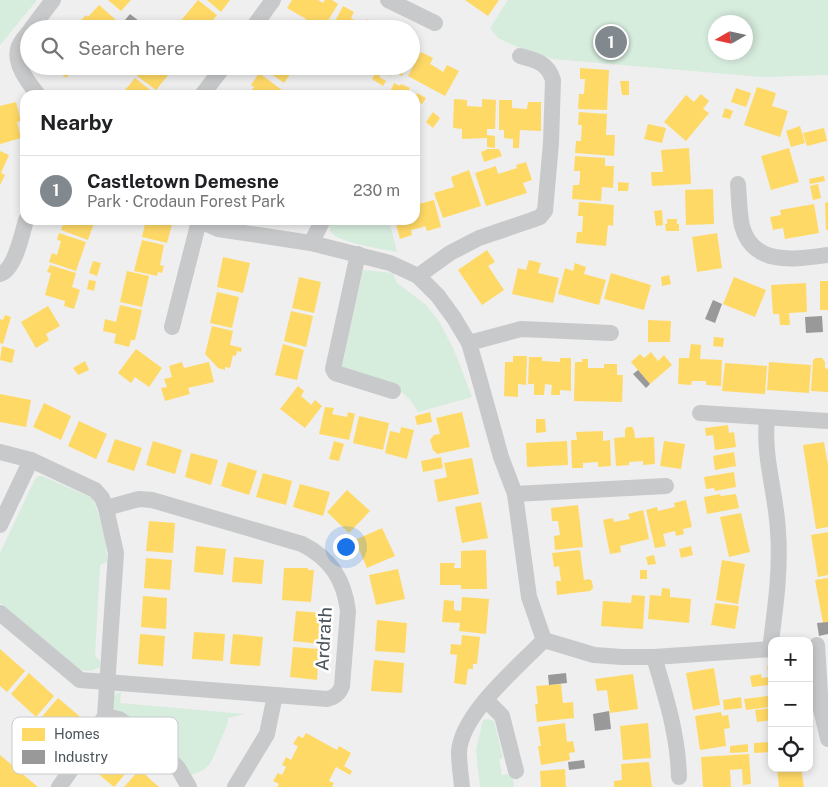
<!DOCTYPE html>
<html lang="en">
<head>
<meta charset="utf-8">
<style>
  body { margin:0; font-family:"Public Sans",sans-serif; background:#f6f6f6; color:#202124 }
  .controls { position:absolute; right:15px; bottom:15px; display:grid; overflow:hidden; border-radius:10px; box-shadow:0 2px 8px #0003 }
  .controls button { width:45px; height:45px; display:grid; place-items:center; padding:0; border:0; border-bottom:1px solid #e0e0e0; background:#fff; color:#202124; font:25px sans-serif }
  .compass { position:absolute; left:708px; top:15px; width:45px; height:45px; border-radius:50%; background:#fff; box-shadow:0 2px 8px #0003; rotate:261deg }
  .you { position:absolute; left:345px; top:546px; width:18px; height:18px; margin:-12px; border:4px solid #fff; border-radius:50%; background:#1a73e8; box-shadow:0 0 0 8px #1a73e833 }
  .badge { display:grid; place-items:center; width:32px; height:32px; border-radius:50%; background:#82898e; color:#fff; font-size:16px; font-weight:700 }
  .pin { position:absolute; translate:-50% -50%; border:2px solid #fff; box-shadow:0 1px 5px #0006 }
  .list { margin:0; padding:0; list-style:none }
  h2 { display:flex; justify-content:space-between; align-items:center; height:65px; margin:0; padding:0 20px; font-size:21px }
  h2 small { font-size:16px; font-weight:400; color:#757577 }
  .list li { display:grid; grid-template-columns:32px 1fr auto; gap:15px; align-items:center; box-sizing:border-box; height:70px; padding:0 20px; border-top:1px solid #e0e0e0 }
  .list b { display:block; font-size:19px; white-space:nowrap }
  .list p { margin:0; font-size:16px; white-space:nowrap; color:#757577 }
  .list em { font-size:16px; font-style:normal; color:#757577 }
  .icon { flex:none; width:28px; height:28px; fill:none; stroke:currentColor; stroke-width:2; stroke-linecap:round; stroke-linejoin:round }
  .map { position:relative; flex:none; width:828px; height:787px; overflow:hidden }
  .search { position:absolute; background:#fff; box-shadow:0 2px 8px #0003; left:20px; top:20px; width:400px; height:55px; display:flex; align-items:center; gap:12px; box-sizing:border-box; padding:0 18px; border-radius:28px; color:#757577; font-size:19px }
  .panel { position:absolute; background:#fff; box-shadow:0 2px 8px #0003; left:20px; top:90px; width:400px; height:135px; border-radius:15px }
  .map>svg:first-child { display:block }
  .green { fill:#d6ecdd; fill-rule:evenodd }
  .homes { fill:#ffd966 }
  .industry { fill:#999 }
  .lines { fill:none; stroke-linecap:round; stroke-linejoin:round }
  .street { stroke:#c7c9ca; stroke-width:16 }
  .labels { text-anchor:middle; stroke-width:5; stroke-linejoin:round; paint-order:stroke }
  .street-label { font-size:18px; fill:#485259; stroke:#fff }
  .key { fill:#fff; stroke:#c8cbcd; stroke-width:1 }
  .key-label { font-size:14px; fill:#485259 }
</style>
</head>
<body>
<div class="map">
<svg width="828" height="787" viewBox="0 0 828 787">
  <rect width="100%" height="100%" fill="#efefef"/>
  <g class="green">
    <path d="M 0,0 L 37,0 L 0,45 Z"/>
    <path d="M 508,0 L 828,0 L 828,75 L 762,77 L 553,59 L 515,46 L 498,38 L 490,28 ZM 716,22 L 746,22 L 746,52 L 716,52 Z"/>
    <path d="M 330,220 L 389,220 L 397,252 C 383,249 338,243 331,232 C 329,228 329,224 330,220 Z"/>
    <path d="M 363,270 L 393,273 L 397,283 L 426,305 L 439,321 L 454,350 L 472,397 L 418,412 L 411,401 L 394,384 L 345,370 L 342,366 Z"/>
    <path d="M 38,476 L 42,476 L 90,497 C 99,503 107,549 108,561 L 100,565 L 95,656 L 100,661 L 100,667 L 91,671 L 81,670 L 0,603 L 0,553 L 35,479 Z"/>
    <path d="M 121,692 L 120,703 L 245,714 L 228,718 L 228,723 L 212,760 L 208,766 L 203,770 L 191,775 L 183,762 L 170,748 L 171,740 L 161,730 C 145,736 126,718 113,710 C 113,702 111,694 121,692 Z"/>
    <path d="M 488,719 L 494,721 L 503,758 L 499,759 L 502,775 L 512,774 L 514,787 L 480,787 L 476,750 L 483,720 Z"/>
  </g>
  <g class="homes">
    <path d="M 108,0 L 131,0 L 121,11 Z"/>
    <path d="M 198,0 L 217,15 L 206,29 L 186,29 L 179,23 Z"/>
    <path d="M 207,0 L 230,0 L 221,12 Z"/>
    <path d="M 292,0 L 318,0 L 323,3 L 325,0 L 332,0 L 338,4 L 323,29 L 310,29 L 303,24 L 306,19 L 287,8 Z"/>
    <path d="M 465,0 L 499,0 L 488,16 Z"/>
    <path d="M 99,5 L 116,20 L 113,23 L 120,29 L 73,29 L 86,15 L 88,17 Z"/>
    <path d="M 343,6 L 354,12 L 351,18 L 364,25 L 367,19 L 379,26 L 378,29 L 331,29 Z"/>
    <path d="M 421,52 L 433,58 L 430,64 L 437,68 L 443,72 L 447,65 L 459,71 L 445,96 L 408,76 Z"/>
    <path d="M 52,66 L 76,66 L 66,78 Z"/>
    <path d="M 134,66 L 173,66 L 174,68 L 156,90 L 137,76 L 139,72 L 133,67 Z"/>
    <path d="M 265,66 L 296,66 L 284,83 L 263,68 Z"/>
    <path d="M 384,66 L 407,66 L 402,76 L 393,71 L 391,76 L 382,71 Z"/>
    <path d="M 580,68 L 609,70 L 607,110 L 578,109 L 579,94 L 584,94 L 585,79 L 580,79 Z"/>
    <path d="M 376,72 L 380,75 L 379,77 L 386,81 L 383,86 L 372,79 Z"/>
    <path d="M 259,73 L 286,93 L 284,95 L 248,95 L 254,87 L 251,85 Z"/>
    <path d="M 135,78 L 154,93 L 152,95 L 121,95 Z"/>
    <path d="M 620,81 L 629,81 L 629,95 L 622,95 Z"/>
    <path d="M 394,83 L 400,86 L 401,84 L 410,88 L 406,95 L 400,95 L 391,90 Z"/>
    <path d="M 757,87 L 776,93 L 772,106 L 788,111 L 780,137 L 744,125 Z"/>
    <path d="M 736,88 L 751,93 L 746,107 L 731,102 Z"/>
    <path d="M 417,93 L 426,98 L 422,104 L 415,100 Z"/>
    <path d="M 701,94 L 709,101 L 703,109 L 709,113 L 686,141 L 664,122 L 686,95 L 694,102 Z"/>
    <path d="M 454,99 L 467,100 L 467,106 L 482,107 L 482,99 L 496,100 L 495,129 L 487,129 L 487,135 L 495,136 L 495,148 L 487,147 L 487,138 L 462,139 L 462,129 L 453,128 Z"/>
    <path d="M 499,100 L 512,100 L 512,108 L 527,109 L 528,102 L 541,102 L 541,131 L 520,130 L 519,148 L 513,148 L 513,139 L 504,138 L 504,130 L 499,130 Z"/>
    <path d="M 16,102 L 21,121 L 17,122 L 21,138 L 0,144 L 0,106 Z"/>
    <path d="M 725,108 L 733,111 L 730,119 L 722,117 Z"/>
    <path d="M 433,112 L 440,118 L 433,128 L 426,122 Z"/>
    <path d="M 579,112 L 607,114 L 606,135 L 615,135 L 614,156 L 575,153 L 576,141 L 581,141 L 582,125 L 578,125 Z"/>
    <path d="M 648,124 L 666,128 L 662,143 L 644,139 Z"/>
    <path d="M 800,126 L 805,143 L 791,147 L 786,131 Z"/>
    <path d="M 824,128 L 827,141 L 807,146 L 803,133 Z"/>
    <path d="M 689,148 L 691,184 L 652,186 L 651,172 L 663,172 L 661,150 Z"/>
    <path d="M 789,148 L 799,182 L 771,190 L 761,156 Z"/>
    <path d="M 488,149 L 499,149 L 502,156 L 484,162 L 481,152 Z"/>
    <path d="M 0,151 L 9,155 L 1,173 L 5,175 L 0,185 Z"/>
    <path d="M 575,156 L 605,158 L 605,166 L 614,166 L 613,188 L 602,187 L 601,201 L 572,199 L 573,185 L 579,185 L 580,178 L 580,171 L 574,171 Z"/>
    <path d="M 526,162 L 532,180 L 523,183 L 527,193 L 486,206 L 475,173 L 496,166 L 498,174 L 517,168 L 516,165 Z"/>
    <path d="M 469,170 L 481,206 L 443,218 L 434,193 L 454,187 L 451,177 Z"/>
    <path d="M 824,176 L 825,181 L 810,184 L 809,179 Z"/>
    <path d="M 618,182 L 629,183 L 628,191 L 618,191 Z"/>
    <path d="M 818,184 L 821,198 L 813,200 L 810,186 Z"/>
    <path d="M 713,189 L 714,224 L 686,225 L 685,190 Z"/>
    <path d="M 434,200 L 441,227 L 427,231 L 425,226 L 420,228 L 411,230 L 412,235 L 400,239 L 395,220 L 415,220 L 415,205 Z"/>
    <path d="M 579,202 L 614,205 L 613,226 L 608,225 L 606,246 L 576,243 L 577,232 L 582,232 L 583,216 L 578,216 Z"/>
    <path d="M 828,202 L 828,230 L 826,230 L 825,203 Z"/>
    <path d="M 814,204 L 819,233 L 785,239 L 783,228 L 773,230 L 770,217 L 781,215 L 780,210 Z"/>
    <path d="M 662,210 L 663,225 L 656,226 L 654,211 Z"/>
    <path d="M 667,219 L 677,219 L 677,224 L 679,224 L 679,231 L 666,231 L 665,224 L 667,224 Z"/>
    <path d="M 70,220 L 95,220 L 88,240 L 61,230 L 64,222 L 69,224 Z"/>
    <path d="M 146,220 L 173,221 L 167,243 L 142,237 Z"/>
    <path d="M 59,233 L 86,242 L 76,271 L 49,262 L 52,253 L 57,255 L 61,241 L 57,240 Z"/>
    <path d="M 717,233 L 722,268 L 697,272 L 692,237 Z"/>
    <path d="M 142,240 L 164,245 L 160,265 L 164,266 L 162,273 L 158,272 L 157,276 L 134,271 Z"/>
    <path d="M 487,250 L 495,262 L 488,266 L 504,290 L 482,305 L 458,270 Z"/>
    <path d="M 223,257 L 250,263 L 243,293 L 217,287 Z"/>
    <path d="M 529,260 L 541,263 L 538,273 L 559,278 L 553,303 L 512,294 L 518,268 L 526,270 Z"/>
    <path d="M 93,261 L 101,263 L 97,276 L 89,273 Z"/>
    <path d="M 575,263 L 586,267 L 584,274 L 606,280 L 599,305 L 558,294 L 565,268 L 573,271 Z"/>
    <path d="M 50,265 L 76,273 L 72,287 L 80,290 L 74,309 L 64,306 L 65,301 L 45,295 L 51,273 L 47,272 Z"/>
    <path d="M 127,271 L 149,276 L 142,307 L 120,302 Z"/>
    <path d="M 611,273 L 651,285 L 644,310 L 604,299 Z"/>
    <path d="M 669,275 L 671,284 L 662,286 L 661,277 Z"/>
    <path d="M 299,277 L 321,282 L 314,313 L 292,308 Z"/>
    <path d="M 734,277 L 766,290 L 755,317 L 723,304 Z"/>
    <path d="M 89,280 L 96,281 L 94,291 L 87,289 Z"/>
    <rect x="820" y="281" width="8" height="29"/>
    <path d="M 806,283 L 807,312 L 789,313 L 790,325 L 780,325 L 779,314 L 773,314 L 771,285 Z"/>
    <path d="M 217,292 L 239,297 L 232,328 L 210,323 Z"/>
    <path d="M 120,305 L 142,310 L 135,340 L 131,340 L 129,347 L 114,343 L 116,334 L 103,331 L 105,319 L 116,322 Z"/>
    <path d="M 48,306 L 60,326 L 46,334 L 49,340 L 36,348 L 21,322 Z"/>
    <path d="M 291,311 L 313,316 L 306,347 L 284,341 Z"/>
    <path d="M 5,315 L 11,317 L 3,344 L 0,343 L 0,319 L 3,320 Z"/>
    <path d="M 648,320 L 671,321 L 670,342 L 648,342 Z"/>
    <path d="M 212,326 L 233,331 L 230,345 L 242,348 L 241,352 L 237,351 L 236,356 L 233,355 L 230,368 L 225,367 L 225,370 L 218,368 L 205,354 Z"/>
    <path d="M 714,337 L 724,338 L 723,347 L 713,346 Z"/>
    <path d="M 283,344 L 304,350 L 297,380 L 275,375 Z"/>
    <path d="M 691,344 L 701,345 L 700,359 L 722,360 L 721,386 L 706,385 L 706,381 L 692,381 L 691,385 L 678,384 L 679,358 L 689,358 Z"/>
    <path d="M 2,346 L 15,350 L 12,363 L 0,360 Z"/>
    <path d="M 136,349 L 162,368 L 149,387 L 135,377 L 131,383 L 118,373 Z"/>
    <path d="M 651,352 L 658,361 L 664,355 L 672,365 L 650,384 L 631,362 L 640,354 L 644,358 Z"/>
    <path d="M 513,356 L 527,356 L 526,385 L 518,384 L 518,397 L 504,396 L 505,362 L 513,362 Z"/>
    <path d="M 529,357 L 542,357 L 542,361 L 560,362 L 560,358 L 571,358 L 571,391 L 560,390 L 560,395 L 551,395 L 552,385 L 545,384 L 544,395 L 534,395 L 534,384 L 528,384 Z"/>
    <path d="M 816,358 L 822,358 L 825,362 L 825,368 L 828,369 L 828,392 L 811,391 L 813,360 Z"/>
    <path d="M 582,359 L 588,359 L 588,368 L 604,368 L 604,364 L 617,364 L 617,375 L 623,375 L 622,402 L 574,401 L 575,362 L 582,362 Z"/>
    <path d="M 85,361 L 89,370 L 78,375 L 73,368 Z"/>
    <path d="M 182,362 L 184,368 L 209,362 L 214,382 L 188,388 L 190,394 L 165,401 L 161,388 L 167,387 L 164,379 L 172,377 L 169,366 Z"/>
    <path d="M 769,362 L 811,365 L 809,393 L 767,390 Z"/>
    <path d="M 725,363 L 767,366 L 765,394 L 722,391 Z"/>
    <path d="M 298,386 L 304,391 L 301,396 L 307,401 L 311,405 L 315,400 L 322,406 L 305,428 L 280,409 Z"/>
    <path d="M 0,394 L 31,400 L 26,427 L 0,422 Z"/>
    <path d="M 44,403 L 71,416 L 61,440 L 33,427 Z"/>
    <path d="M 325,407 L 334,408 L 332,414 L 347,417 L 348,412 L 355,414 L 349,440 L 319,434 Z"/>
    <path d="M 430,412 L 432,422 L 417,425 L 415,416 Z"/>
    <path d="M 462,412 L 470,447 L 437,454 L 433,450 L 430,440 L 434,435 L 440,434 L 436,418 Z"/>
    <path d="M 359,416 L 389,423 L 383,450 L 353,443 Z"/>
    <path d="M 536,419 L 545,419 L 546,432 L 536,433 Z"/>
    <path d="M 79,421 L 107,434 L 96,459 L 68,446 Z"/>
    <path d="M 728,425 L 729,433 L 734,432 L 736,447 L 715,450 L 713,435 L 706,436 L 705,428 Z"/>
    <path d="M 401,427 L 414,430 L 407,459 L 385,453 L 390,431 L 400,433 Z"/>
    <path d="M 627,427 L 632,427 L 634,430 L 635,438 L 654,437 L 655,464 L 643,465 L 643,461 L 629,462 L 629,465 L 616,466 L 614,438 L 625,437 L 625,430 Z"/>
    <path d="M 603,431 L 603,441 L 610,440 L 611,466 L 598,467 L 598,462 L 583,463 L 583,468 L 572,468 L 571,440 L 577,440 L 576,432 Z"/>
    <path d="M 115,439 L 142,448 L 134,471 L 107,462 Z"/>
    <path d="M 153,441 L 182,450 L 175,474 L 146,465 Z"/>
    <path d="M 334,441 L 344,444 L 339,461 L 329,459 Z"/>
    <path d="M 567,441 L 568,465 L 527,467 L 526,443 Z"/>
    <path d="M 664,441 L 685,444 L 681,469 L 660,466 Z"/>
    <path d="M 824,442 L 828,465 L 828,527 L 816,529 L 803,445 Z"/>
    <path d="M 734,452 L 736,466 L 715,470 L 713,456 Z"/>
    <path d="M 191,453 L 218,460 L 211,485 L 185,477 Z"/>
    <path d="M 441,457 L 443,468 L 423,472 L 421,461 Z"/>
    <path d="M 472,458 L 479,494 L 438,502 L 434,480 L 447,477 L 444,463 Z"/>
    <path d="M 228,462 L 257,471 L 249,495 L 221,486 Z"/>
    <path d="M 734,472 L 736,487 L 715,491 L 714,488 L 706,489 L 704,477 Z"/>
    <path d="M 263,473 L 292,481 L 286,505 L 256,497 Z"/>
    <path d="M 300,484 L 330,492 L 323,516 L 293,507 Z"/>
    <path d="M 347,490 L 370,511 L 349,533 L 327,512 Z"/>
    <path d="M 720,494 L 721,496 L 736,494 L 739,508 L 707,514 L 704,497 Z"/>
    <path d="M 686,500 L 692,527 L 683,529 L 684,534 L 676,536 L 675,531 L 663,534 L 666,546 L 655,548 L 646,510 L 657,507 L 658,511 L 675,507 L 674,503 Z"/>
    <path d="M 481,502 L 488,538 L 462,543 L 455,507 Z"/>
    <path d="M 578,505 L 583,547 L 555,550 L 554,536 L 560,535 L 558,521 L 552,521 L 551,508 Z"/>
    <path d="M 643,510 L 649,539 L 620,546 L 621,552 L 610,554 L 603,520 L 613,518 L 614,522 L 630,519 L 628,514 Z"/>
    <path d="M 741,513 L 750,552 L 729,557 L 720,517 Z"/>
    <path d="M 149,521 L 175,523 L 173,553 L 146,551 Z"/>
    <path d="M 382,528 L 395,556 L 367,568 L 355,540 Z"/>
    <path d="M 828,532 L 828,575 L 818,577 L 811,535 Z"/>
    <path d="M 196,546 L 226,549 L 223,575 L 194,572 Z"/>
    <path d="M 691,546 L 693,555 L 681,558 L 679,549 Z"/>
    <path d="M 486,550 L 487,589 L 461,589 L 461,585 L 440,585 L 440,563 L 455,563 L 454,568 L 461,568 L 461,551 Z"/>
    <path d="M 580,550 L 584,580 L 589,579 L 592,581 L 593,588 L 590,591 L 557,595 L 556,581 L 561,581 L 559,566 L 554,567 L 552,553 Z"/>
    <path d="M 654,555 L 656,564 L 648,565 L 646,557 Z"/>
    <path d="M 234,557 L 264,560 L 262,584 L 232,582 Z"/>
    <path d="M 146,558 L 172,560 L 170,590 L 144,588 Z"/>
    <path d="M 722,560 L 745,564 L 738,604 L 716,600 Z"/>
    <path d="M 284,568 L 308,568 L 308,570 L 314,570 L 311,602 L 282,600 Z"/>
    <path d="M 398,569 L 405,599 L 376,605 L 369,575 Z"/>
    <rect x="640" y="570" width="7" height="9"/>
    <path d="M 828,578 L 828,622 L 823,623 L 815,580 Z"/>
    <path d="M 662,588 L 670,589 L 670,597 L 691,599 L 689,623 L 648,619 L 650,595 L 661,596 Z"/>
    <path d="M 632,595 L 645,596 L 643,629 L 601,626 L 603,601 L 631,603 Z"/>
    <path d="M 143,596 L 167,598 L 166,629 L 141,627 Z"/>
    <path d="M 462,597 L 489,599 L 486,634 L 459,631 L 460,623 L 442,622 L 444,600 L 454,601 L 454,610 L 461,611 Z"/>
    <path d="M 715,603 L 739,606 L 735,629 L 711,625 Z"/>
    <path d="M 296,611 L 323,613 L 320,644 L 293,641 Z"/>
    <path d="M 377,620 L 407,623 L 405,653 L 375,651 Z"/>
    <path d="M 194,632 L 225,634 L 223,661 L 192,659 Z"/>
    <path d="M 140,634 L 165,636 L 163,666 L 138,664 Z"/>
    <path d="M 233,634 L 263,637 L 260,666 L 230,664 Z"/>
    <path d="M 462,635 L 480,637 L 477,664 L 473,664 L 473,669 L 468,669 L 466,685 L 454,683 L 457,655 L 450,654 L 451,644 L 461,645 Z"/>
    <path d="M 293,647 L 319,649 L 317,680 L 290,677 Z"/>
    <path d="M 0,649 L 25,671 L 7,692 L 0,686 Z"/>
    <path d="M 374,660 L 404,663 L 402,693 L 371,691 Z"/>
    <path d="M 767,666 L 772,666 L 772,703 L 768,685 L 752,687 L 750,676 L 761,674 L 762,678 L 769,677 Z"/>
    <path d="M 714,668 L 720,705 L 693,710 L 686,673 Z"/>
    <path d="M 29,673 L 54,696 L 36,717 L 11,694 Z"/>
    <path d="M 633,674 L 638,709 L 610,713 L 607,690 L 597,691 L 595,679 Z"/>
    <path d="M 561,684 L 563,703 L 573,702 L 574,718 L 537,722 L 535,704 L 538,704 L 536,686 Z"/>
    <path d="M 768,696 L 769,707 L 746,710 L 744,699 Z"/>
    <path d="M 741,697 L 742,708 L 724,710 L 723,700 Z"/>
    <path d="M 58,698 L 84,720 L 65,741 L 40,719 Z"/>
    <path d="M 772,708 L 772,720 L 757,722 L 755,710 Z"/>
    <path d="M 721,712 L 722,716 L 728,715 L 730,728 L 724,729 L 726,746 L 700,750 L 695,716 Z"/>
    <path d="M 565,723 L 567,742 L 573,741 L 575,752 L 569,753 L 570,760 L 541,765 L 538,746 L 541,746 L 538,727 Z"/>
    <path d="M 648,723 L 651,758 L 623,760 L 620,726 Z"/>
    <path d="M 306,733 L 337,750 L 339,746 L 351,753 L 344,766 L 352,771 L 350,775 L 336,767 L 329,781 L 334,783 L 332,787 L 277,787 L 279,784 L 273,781 L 278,773 L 282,775 L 286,767 L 282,765 L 286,757 L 291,760 L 298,746 L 293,744 L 298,736 L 303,738 Z"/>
    <path d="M 772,742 L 772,752 L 754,753 L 754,743 Z"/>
    <path d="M 748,744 L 748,752 L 730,753 L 730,746 Z"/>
    <path d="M 111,745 L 133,765 L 114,787 L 90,767 Z"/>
    <path d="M 749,754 L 751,784 L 743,785 L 742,769 L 730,770 L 731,787 L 703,787 L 701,757 Z"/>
    <path d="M 0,755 L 38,787 L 0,787 Z"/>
    <path d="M 649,762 L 652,787 L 614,787 L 614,781 L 622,780 L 621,764 Z"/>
    <path d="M 777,768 L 801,768 L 804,787 L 779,787 Z"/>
    <path d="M 140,769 L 151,780 L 159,787 L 124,787 Z"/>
    <path d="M 565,769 L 566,787 L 541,787 L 540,771 Z"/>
  </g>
  <g class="industry">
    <path d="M 130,14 L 144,25 L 140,29 L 136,29 L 125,20 Z"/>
    <path d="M 713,300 L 722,304 L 715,323 L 705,319 Z"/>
    <path d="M 822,316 L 823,332 L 806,333 L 805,317 Z"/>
    <path d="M 638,370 L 650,384 L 646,388 L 633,374 Z"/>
    <path d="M 828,622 L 828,634 L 819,636 L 817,623 Z"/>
    <path d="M 566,673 L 567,683 L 549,685 L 548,675 Z"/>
    <path d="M 609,711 L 611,729 L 595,731 L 593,714 Z"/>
    <path d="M 584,760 L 585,768 L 569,770 L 568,762 Z"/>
  </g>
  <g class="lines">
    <g class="street">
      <path d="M 388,0 L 435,23"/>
      <path d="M 31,29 L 53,0"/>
      <path d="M 252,29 L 273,0"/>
      <path d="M 29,32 C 25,37 19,43 18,49 C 14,65 29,83 38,95"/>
      <path d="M 202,95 L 224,66"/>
      <path d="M 738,184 C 739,197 739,213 742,226 C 753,267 796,259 828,255"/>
      <path d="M 198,220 L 218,229 L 311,243 L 390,263 L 418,276 L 438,296 L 454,318 L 469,343 L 476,367 L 501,457 L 515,494 L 529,597 L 544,640 L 594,655 L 622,657 L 654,657 L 772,649"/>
      <path d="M 311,243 L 323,220"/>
      <path d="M 358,254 L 333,369 L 335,373 L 393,391"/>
      <path d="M 0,274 C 15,270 22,234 26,220"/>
      <path d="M 418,276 L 450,253 L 479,238 L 532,220 L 540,217 L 545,211 L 551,143 L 553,80 C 548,63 536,60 520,56"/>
      <path d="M 172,327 L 199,221"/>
      <path d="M 469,343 L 521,329 L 611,333"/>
      <path d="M 700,413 L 828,421"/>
      <path d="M 767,418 C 763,459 776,492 778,531 C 781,571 775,610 770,649"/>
      <path d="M 0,452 L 31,460 L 95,490 L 102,498 L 106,508 L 139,499 L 152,500 L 302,544 C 330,558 344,579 348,611 L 342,686 C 339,694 335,697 327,699 L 80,680 L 0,613"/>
      <path d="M 515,494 L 666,486"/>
      <path d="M 0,525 L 31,460"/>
      <path d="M 817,645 L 821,709 L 828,739"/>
      <path d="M 654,657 C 666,697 678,735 679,777"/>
      <path d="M 486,700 L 502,716 L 516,771"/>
      <path d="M 105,716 L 119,719 L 157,747 L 178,768 L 189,787"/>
      <path d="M 157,747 L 168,733"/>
      <path d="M 59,787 L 80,757 L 105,716 L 116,553 L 106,508"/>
      <path d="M 235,787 L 267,734 L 275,695"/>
      <path d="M 462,787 C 461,776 459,764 459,752 C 461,714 518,667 544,640"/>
    </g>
  </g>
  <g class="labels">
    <g class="street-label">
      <text transform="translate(324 639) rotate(-87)" y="6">Ardrath</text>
    </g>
  </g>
  <rect x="12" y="717" width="166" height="57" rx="8" class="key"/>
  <rect x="22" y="728" width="23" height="13" fill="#ffd966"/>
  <rect x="22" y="750" width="23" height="14" fill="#999"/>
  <g class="key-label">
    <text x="54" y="739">Homes</text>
    <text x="54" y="762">Industry</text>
  </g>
</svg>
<div class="controls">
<button>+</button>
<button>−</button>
<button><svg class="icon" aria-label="locate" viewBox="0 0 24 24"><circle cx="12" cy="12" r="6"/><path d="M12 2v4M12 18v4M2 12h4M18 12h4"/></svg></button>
</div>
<svg class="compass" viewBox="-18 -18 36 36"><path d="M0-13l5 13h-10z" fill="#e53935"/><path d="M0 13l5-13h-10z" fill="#757577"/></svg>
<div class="you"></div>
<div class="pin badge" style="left:611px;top:42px">1</div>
<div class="search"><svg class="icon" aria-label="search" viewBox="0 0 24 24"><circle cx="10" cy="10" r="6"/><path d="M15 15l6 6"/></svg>Search here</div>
<section class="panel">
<h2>Nearby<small></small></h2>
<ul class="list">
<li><span class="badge">1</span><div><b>Castletown Demesne</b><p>Park · Crodaun Forest Park</p></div><em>230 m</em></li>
</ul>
</section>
</div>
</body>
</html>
